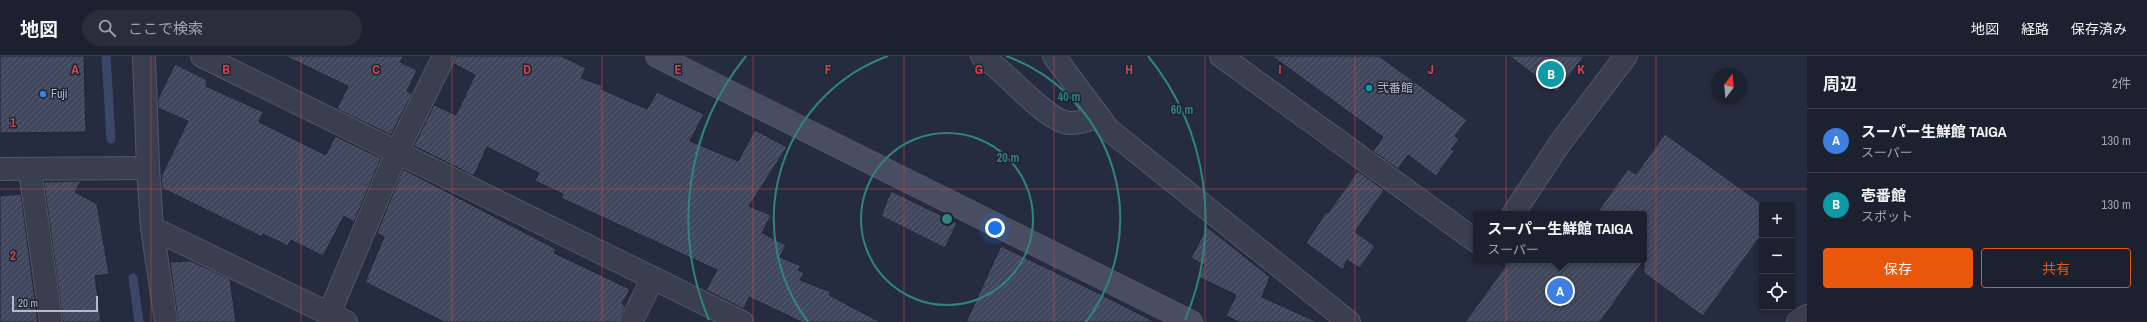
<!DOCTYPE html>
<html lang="ja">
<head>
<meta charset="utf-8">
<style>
  body { margin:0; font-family:"Archivo Narrow","Noto Sans JP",sans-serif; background:#292e3b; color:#f1f3f6 }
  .controls { position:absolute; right:12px; bottom:12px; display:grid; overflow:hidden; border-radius:4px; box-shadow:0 2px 6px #0003 }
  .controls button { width:36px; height:36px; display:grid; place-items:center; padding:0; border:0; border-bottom:1px solid #3a3e4b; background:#1c212f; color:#f1f3f6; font:20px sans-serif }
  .compass { position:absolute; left:1711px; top:12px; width:36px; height:36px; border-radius:50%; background:#1c212f; box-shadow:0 2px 6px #0003; rotate:16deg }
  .scale { position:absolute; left:12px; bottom:10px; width:86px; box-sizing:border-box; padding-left:4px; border:2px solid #b6bac9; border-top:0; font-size:11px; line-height:14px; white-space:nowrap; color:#b6bac9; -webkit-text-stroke:3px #1f2434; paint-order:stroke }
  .you { position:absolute; left:995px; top:172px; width:14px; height:14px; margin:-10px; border:3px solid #fff; border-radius:50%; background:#1a73e8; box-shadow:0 0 0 6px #1a73e833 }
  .badge { display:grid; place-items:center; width:26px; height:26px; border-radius:50%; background:#ea580c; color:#fff; font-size:13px; font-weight:700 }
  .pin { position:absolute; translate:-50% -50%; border:2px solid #fff; box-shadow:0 1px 4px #0006 }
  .popup { position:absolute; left:1473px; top:155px; width:174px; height:52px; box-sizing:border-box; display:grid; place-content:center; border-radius:4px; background:#1c212f; filter:drop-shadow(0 1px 3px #0005); font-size:13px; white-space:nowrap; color:#a0a3aa }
  .popup b { font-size:15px; color:#f1f3f6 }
  .popup::after { content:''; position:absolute; left:50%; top:100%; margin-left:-8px; border:8px solid transparent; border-top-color:#1c212f }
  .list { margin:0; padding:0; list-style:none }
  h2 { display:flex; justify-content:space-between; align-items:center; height:52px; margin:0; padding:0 16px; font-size:17px }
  h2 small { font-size:13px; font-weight:400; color:#a0a3aa }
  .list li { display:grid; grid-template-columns:26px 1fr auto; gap:12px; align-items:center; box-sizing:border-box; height:64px; padding:0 16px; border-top:1px solid #3a3e4b }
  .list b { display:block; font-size:15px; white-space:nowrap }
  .list p { margin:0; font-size:13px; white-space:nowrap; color:#a0a3aa }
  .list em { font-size:13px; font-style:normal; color:#a0a3aa }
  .actions { display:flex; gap:8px; padding:12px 16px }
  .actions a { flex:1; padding:9px 0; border:1px solid #ea580c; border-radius:4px; text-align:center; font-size:14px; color:#ea580c }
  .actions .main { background:#ea580c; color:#fff }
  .icon { flex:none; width:22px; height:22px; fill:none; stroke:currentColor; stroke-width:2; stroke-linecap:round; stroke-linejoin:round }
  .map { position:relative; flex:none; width:1807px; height:266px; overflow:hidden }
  header { display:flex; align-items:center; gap:24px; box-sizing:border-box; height:56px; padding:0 20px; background:#1c212f; border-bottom:1px solid #3a3e4b }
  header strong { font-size:19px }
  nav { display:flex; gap:22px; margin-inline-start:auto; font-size:14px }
  .search { width:280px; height:36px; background:#292e3b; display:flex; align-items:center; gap:10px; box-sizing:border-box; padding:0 14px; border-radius:22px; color:#a0a3aa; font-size:15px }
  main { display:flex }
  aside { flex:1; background:#1c212f }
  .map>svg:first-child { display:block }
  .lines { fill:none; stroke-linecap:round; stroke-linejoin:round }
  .stream { stroke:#3c4767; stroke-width:9 }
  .building { fill:url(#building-hatch); stroke:#212636 }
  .street-casing { stroke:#525766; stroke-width:24 }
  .secondary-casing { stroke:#525766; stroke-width:24 }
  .street { stroke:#3a3f4f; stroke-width:22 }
  .secondary { stroke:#484d61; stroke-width:22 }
  .grid { fill:none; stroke:#d04548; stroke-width:1; stroke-opacity:0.55 }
  .ring { fill:none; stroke:#308480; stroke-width:2 }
  .culture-dot { fill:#0f9aa8; stroke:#1f2434; stroke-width:1.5 }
  .shop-dot { fill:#3f7fe0; stroke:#1f2434; stroke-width:1.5 }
  .labels { text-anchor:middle; stroke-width:3; stroke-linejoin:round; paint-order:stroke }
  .poi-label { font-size:12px; fill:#b6bac9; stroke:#1f2434; text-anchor:start }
  .grid-label { font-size:13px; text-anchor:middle; font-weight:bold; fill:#d04548; stroke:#1f2434; stroke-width:3; stroke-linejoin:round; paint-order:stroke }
  .centre { fill:#308480; stroke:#1f2434; stroke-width:2 }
  .ring-label { font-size:12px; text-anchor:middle; font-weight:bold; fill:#308480; stroke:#1f2434; stroke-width:3; stroke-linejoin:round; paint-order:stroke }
</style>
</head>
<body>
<header>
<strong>地図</strong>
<div class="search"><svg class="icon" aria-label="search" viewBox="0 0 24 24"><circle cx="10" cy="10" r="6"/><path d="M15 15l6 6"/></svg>ここで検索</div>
<nav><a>地図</a><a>経路</a><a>保存済み</a></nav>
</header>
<main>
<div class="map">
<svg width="1807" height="266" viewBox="0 0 1807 266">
  <defs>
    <pattern id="building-hatch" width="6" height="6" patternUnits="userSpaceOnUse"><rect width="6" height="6" fill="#40475c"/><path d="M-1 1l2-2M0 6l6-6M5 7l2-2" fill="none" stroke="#595f72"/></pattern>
  </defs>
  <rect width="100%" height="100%" fill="#262c3f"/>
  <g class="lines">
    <g class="stream">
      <path d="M 106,0 L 111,83"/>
      <path d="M 133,222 L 139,266"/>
    </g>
  </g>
  <g class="building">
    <path d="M 0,0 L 84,0 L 86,76 L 0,77 Z"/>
    <path d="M 285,0 L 404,0 L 400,6 L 417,14 L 407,35 L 412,38 L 391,79 L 337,53 L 348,30 Z"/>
    <path d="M 456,0 L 561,0 L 586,12 L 581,22 L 603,30 L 601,33 L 647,53 L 657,36 L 704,58 L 690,85 L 738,105 L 755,74 L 787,91 L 749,150 L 771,159 L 762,177 L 786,189 L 780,201 L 801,210 L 798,214 L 804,217 L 800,224 L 831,236 L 829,239 L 880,266 L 801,266 L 749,241 L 744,253 L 706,234 L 717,214 L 561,142 L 563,138 L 535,125 L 539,117 L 487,91 L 474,120 L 414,90 L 434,49 L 456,59 L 475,19 L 454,8 Z"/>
    <path d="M 1272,0 L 1379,0 L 1467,64 L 1455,80 L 1459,83 L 1451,93 L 1454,95 L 1436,120 L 1408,99 L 1398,113 L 1373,95 L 1383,81 Z"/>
    <path d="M 1509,0 L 1584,0 L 1557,36 Z"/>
    <path d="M 175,8 L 207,24 L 206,30 L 263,56 L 259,66 L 326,99 L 335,80 L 381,102 L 354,166 L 344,160 L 323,200 L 291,184 L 288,190 L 263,178 L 262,181 L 162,132 L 161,121 L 188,65 L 158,52 L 158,43 Z"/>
    <path d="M 1665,78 L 1762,148 L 1762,178 L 1703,260 L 1644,217 L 1644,204 L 1600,266 L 1465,266 L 1510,204 L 1644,204 L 1644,158 L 1596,158 L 1628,113 L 1636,118 Z"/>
    <path d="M 403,113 L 556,193 L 554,197 L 630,233 L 622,248 L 625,250 L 619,266 L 444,266 L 365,226 L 384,181 L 377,177 Z"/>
    <path d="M 1358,115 L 1384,134 L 1355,176 L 1375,190 L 1360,212 L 1347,204 L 1343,214 L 1306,187 L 1326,156 L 1328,157 Z"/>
    <path d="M 81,125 L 75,136 L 97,148 L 109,218 L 95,220 L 101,266 L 63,266 L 44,126 Z"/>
    <path d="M 891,135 L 957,167 L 945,192 L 881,160 Z"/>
    <path d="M 21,138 L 38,266 L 0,266 L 0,140 Z"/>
    <path d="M 1207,171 L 1270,221 L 1262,241 L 1317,266 L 1239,266 L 1226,260 L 1236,239 L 1198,221 L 1204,209 L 1191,202 Z"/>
    <path d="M 1001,190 L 1098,237 L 1155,266 L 966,266 Z"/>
    <path d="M 191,205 L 230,223 L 236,266 L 178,266 L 170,206 Z"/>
  </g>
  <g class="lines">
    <g class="street-casing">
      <g id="street">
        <path d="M 144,0 L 148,112 L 152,172 L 346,266"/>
        <path d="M 202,0 L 742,266"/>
        <path d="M 982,0 C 1004,14 1047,66 1069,67 C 1078,68 1090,63 1099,60"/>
        <path d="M 1054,0 L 1108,73 L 1349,266"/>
        <path d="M 1221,0 L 1476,185"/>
        <path d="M 0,113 L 148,112"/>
        <path d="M 30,114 L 51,266"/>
        <path d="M 1513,158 L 1560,87 L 1626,0"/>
        <path d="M 152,172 L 166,266"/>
        <path d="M 330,266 L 329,258 L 397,96 L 444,0"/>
        <path d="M 631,266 L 653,222"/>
        <path d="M 1798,266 L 1807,260"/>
      </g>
    </g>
    <g class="secondary-casing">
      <path id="secondary" d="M 657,0 L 1191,266"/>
    </g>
    <use href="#street" class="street"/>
    <use href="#secondary" class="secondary"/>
  </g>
  <path class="grid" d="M 151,0 L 151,266M 301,0 L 301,266M 452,0 L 452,266M 602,0 L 602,266M 753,0 L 753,266M 904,0 L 904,266M 1054,0 L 1054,266M 1205,0 L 1205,266M 1355,0 L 1355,266M 1506,0 L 1506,266M 1656,0 L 1656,266M 0,133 L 1807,133"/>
  <g class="ring">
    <circle cx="947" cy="163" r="86"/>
    <path d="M808 266A173 173 0 0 1 888 0M1006 0A173 173 0 0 1 1086 266"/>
    <path d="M709 264A259 259 0 0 1 746 0M1148 0A259 259 0 0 1 1185 264"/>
  </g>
  <circle class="culture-dot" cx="1369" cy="32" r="4"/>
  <circle class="shop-dot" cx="43" cy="38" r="4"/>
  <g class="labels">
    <g class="poi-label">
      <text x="1377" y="36">弐番館</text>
      <text x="51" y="42">Fuji</text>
    </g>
  </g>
  <g class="grid-label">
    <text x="75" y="18">A</text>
    <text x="226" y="18">B</text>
    <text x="376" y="18">C</text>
    <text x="527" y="18">D</text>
    <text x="678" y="18">E</text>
    <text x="828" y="18">F</text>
    <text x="979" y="18">G</text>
    <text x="1129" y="18">H</text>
    <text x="1280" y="18">I</text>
    <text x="1431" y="18">J</text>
    <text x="1581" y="18">K</text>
    <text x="13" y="71">1</text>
    <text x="13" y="204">2</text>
  </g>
  <circle cx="947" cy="163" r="6" class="centre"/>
  <g class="ring-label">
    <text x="1069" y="45">40 m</text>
    <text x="1182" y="58">60 m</text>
    <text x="1008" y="106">20 m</text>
  </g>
</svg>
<div class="controls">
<button>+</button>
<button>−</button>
<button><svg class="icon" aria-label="locate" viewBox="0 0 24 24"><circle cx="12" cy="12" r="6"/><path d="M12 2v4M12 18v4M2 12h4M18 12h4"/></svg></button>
</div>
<svg class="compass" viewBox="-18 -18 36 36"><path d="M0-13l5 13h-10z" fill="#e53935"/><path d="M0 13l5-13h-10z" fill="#a0a3aa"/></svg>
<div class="scale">20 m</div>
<div class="you"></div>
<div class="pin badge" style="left:1560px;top:235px;background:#3f7fe0">A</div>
<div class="popup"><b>スーパー生鮮館 TAIGA</b>スーパー</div>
<div class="pin badge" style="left:1551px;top:18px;background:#0f9aa8">B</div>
</div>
<aside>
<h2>周辺<small>2件</small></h2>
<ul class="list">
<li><span class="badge" style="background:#3f7fe0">A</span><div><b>スーパー生鮮館 TAIGA</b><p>スーパー</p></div><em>130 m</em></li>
<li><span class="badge" style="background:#0f9aa8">B</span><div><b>壱番館</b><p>スポット</p></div><em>130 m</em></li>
</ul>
<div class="actions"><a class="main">保存</a><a>共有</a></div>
</aside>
</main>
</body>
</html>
